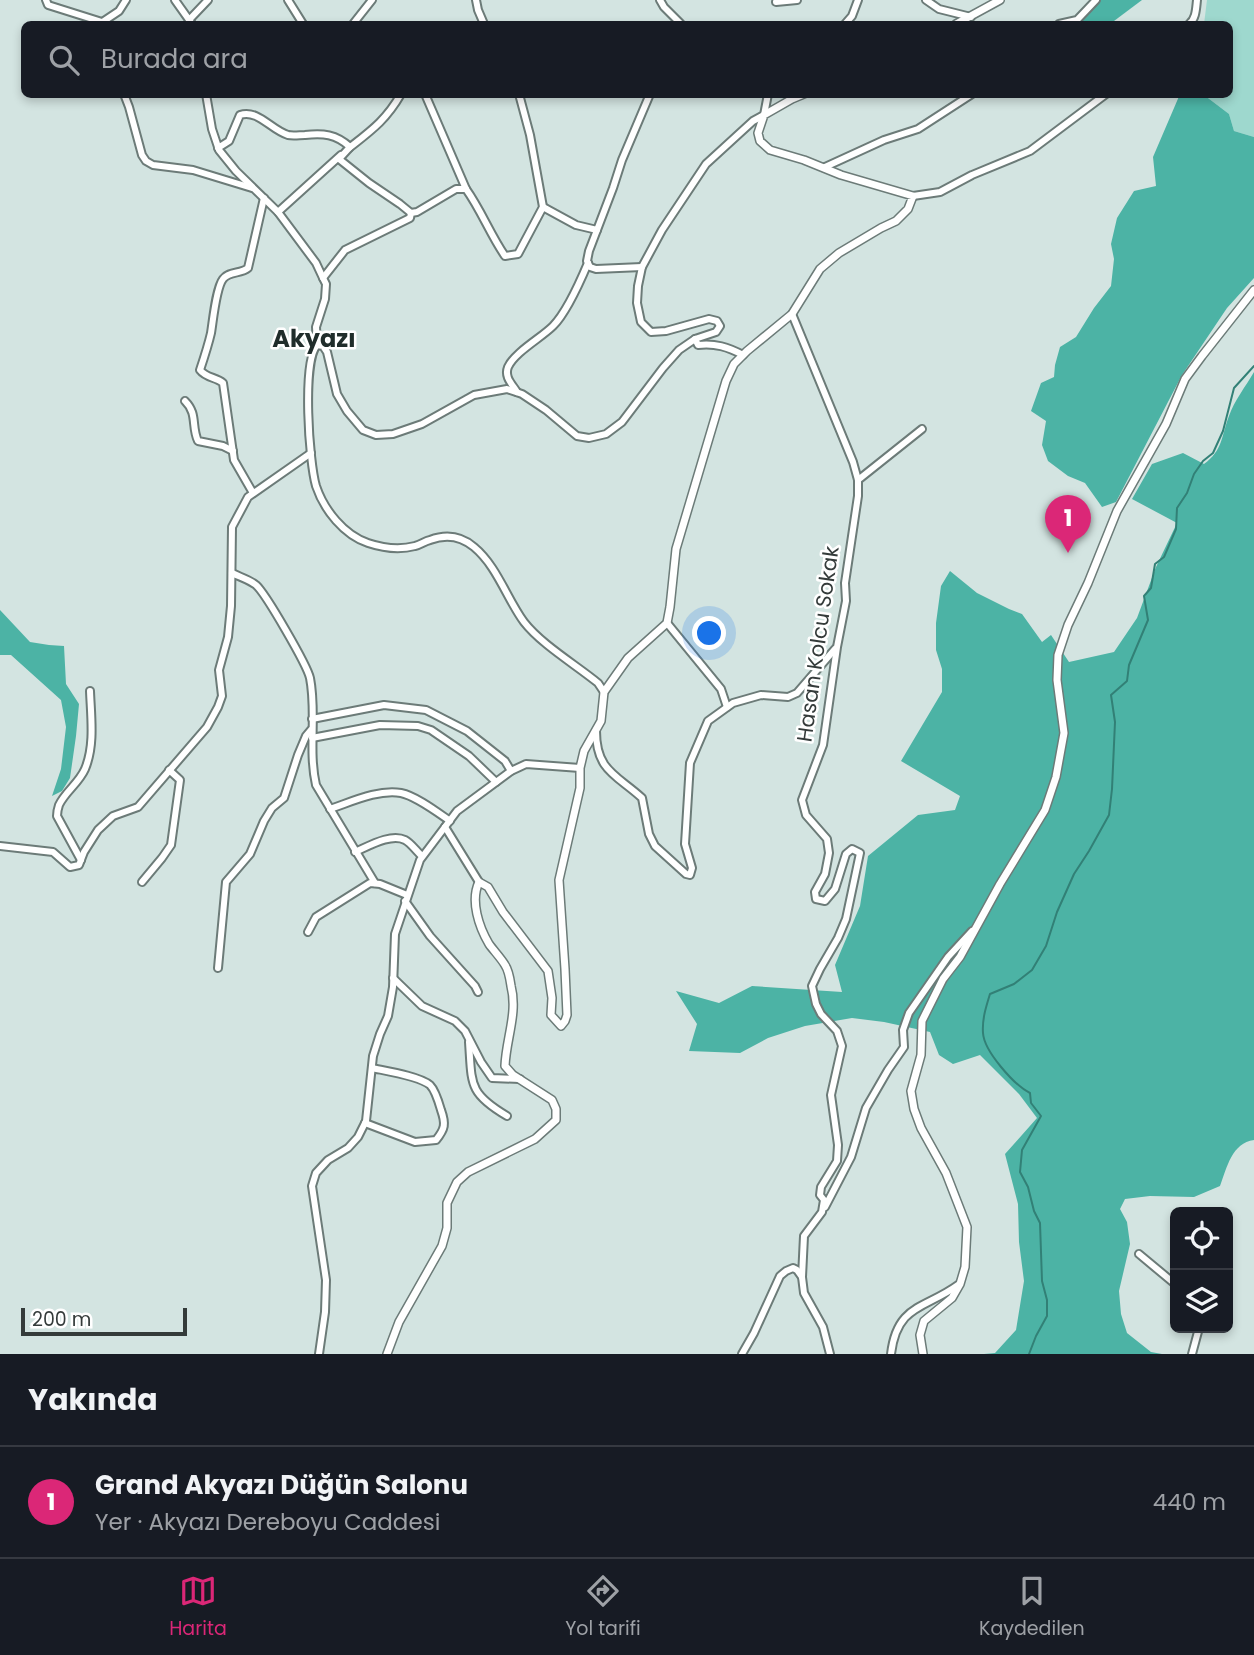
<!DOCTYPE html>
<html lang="tr">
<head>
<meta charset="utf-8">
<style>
  body { margin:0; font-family:Poppins,sans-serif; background:#242831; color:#f1f3f6 }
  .controls { position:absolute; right:21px; bottom:21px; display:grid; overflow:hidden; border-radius:10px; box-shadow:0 4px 10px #0003 }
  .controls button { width:63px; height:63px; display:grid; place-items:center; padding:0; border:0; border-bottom:2px solid #363941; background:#171b24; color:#f1f3f6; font:35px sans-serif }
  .scale { position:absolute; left:21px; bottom:18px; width:166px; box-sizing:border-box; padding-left:7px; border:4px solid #343b3a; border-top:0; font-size:19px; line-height:24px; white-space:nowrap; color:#343b3a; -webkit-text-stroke:5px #fff; paint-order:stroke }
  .you { position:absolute; left:710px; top:634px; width:24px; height:24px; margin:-18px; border:5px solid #fff; border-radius:50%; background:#1a73e8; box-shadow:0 0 0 10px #1a73e833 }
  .badge { display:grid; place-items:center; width:46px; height:46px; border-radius:50%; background:#db2777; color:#fff; font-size:23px; font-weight:700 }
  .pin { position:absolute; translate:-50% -58px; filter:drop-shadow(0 2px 4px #0008) }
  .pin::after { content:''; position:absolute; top:37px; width:24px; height:21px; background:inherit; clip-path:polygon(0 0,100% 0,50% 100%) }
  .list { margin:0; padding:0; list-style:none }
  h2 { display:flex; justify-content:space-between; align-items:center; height:91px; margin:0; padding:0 28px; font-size:30px }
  h2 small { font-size:23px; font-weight:400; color:#9ea1a6 }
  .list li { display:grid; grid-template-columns:46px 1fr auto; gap:21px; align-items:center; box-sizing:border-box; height:112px; padding:0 28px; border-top:2px solid #363941 }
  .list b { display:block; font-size:26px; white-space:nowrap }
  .list p { margin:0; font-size:23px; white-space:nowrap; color:#9ea1a6 }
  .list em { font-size:23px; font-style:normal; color:#9ea1a6 }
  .icon { flex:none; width:38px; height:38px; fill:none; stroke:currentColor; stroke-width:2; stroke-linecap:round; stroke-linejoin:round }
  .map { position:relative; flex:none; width:1254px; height:1354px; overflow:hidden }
  .search { position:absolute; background:#171b24; box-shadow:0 4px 10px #0003; left:21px; right:21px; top:21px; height:77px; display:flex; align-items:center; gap:18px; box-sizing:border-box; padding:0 24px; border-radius:10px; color:#9ea1a6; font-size:26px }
  .sheet { height:203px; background:#171b24 }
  nav { display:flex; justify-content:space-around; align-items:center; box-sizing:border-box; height:98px; border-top:2px solid #363941; background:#171b24; font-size:19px; color:#9ea1a6 }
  nav a { display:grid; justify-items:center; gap:4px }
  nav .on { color:#db2777 }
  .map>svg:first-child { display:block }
  .green { fill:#9ed8ce }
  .forest { fill:#4cb3a5 }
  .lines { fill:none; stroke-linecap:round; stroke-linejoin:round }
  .stream { stroke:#328076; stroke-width:2 }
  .minor-casing { stroke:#6c7b78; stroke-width:10 }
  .major-casing { stroke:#6c7b78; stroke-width:10 }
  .minor { stroke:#fff; stroke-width:6 }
  .major { stroke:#fff; stroke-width:7 }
  .labels { text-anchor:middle; stroke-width:5; stroke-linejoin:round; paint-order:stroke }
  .street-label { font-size:21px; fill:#343b3a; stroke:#fff }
  .quarter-label { font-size:24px; font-weight:bold; fill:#202d2b; stroke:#fff }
</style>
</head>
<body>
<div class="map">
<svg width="1254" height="1354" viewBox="0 0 1254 1354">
  <rect width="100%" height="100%" fill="#d3e4e1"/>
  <path class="green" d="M 1207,0 L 1254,0 L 1254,137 L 1234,131 L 1229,114 L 1204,95 L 1230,94 L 1230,24 L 1204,24 Z"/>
  <g class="forest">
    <path d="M 1099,0 L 1142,0 L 1110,24 L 1078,24 Z"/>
    <path d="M 1180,94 L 1204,95 L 1229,114 L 1234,131 L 1254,137 L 1254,278 L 1227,308 L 1182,375 L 1116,502 L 1102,507 L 1085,483 L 1068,476 L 1048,461 L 1042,445 L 1046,421 L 1031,411 L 1041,383 L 1054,377 L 1055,365 L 1060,347 L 1076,337 L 1094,308 L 1111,286 L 1114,259 L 1111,244 L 1117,218 L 1134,191 L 1156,186 L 1153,157 Z"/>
    <path d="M 1254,372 L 1254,1140 C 1232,1143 1227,1167 1220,1186 L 1194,1197 L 1150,1196 L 1125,1199 L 1120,1209 L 1127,1222 L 1130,1244 L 1119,1291 L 1121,1314 L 1127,1333 L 1151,1352 L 1162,1354 L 984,1354 L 995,1353 L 1016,1330 L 1024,1281 L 1019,1242 L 1018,1204 L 1005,1154 L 1037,1118 L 1019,1094 L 980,1055 L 953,1064 L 939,1055 L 930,1032 L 884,1022 L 852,1018 L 805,1026 L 768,1038 L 740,1053 L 689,1051 L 697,1024 L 676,991 L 719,1003 L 752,986 L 842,992 L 835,965 L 860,906 L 868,856 L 918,815 L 955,810 L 960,796 L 901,761 L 942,692 L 942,669 L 936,650 L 936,623 L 941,586 L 950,571 L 977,593 L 1009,609 L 1022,614 L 1042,642 L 1051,635 L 1069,662 L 1114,652 L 1137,618 L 1156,567 L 1177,523 L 1132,499 L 1152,464 L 1183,453 L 1204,464 C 1223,450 1221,437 1229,416 C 1234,401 1246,386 1254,372 Z"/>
    <path d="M 0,610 L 30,642 L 49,645 L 64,646 L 66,684 L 79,704 L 76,736 L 70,778 L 62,791 L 52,796 L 61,769 L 66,727 L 61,700 L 11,655 L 0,655 Z"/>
  </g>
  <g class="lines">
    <path class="stream" d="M 1029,1354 L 1036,1336 L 1047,1316 L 1047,1300 L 1042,1281 L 1040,1223 L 1034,1211 L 1028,1187 L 1020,1172 L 1022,1150 L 1041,1116 L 1031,1103 L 1030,1093 C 1014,1085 984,1051 983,1033 C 982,1019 986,1007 990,994 L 1014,984 L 1032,970 L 1046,946 L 1057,912 L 1074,874 L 1089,851 L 1109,815 L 1112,789 L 1115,722 L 1111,695 L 1127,681 L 1129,665 L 1148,620 L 1144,596 L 1151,588 L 1155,564 L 1164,557 L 1176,529 L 1177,508 L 1187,493 L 1194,474 L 1203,461 L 1213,453 L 1223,431 L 1234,388 L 1254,366"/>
    <g class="minor-casing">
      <g id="minor">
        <path d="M 46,0 L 48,5 L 102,22"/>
        <path d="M 175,0 L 192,24"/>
        <path d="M 288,0 L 303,24"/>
        <path d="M 476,0 L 478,10 L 484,24"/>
        <path d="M 660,0 L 664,7 L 681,24"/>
        <path d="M 926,0 L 939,9 L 971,17"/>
        <path d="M 776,2 L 797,0"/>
        <path d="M 189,20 L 208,0"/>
        <path d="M 101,23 L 119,11 L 126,0"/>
        <path d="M 353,24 L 372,0"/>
        <path d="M 845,24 L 852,16 L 858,0"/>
        <path d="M 1059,24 L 1077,20 L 1096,0"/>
        <path d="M 1189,24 C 1196,19 1196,9 1197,0"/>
        <path d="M 124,94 L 129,107 L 142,155 L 146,161 L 153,165 L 193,170 L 252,188"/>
        <path d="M 206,94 L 212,129 L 219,150 L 236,171 L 278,212 L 316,263 L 323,278 L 326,284 L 325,299 L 316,327 L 317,345"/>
        <path d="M 425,94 L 466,189 C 481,210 490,234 505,256 L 518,254 L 543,207 L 530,135 L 519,94"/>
        <path d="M 218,148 L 229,141 L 240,115 C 258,109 271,130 288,135 C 293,136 300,135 305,135 C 323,133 336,134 350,147 L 339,159 L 369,183 L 400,204 L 411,213"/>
        <path d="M 349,148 C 372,130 386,120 401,94"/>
        <path d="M 825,167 L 884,140 L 918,129 L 972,94"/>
        <path d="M 913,196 L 940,192 L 972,175 L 1030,151 L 1106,94"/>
        <path d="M 543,207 L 576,225 L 597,230"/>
        <path d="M 278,212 L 341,155"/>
        <path d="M 642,267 L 596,269 L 590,267 L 587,261 L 589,251 L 613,188 L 622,160 L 650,94"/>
        <path d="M 323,278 L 345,250 L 410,218 L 411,213 L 417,212 L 456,189 L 466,189"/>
        <path d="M 792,314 L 853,462 L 858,480 L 858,496 L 845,583 L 846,601 L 837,647 L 823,745 L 802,800 L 806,815 L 827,839 L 829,853 L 825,874 L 815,892 L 816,899 L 825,901 L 835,889 L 846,854 L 852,849 L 860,853 L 846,919 L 838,938 L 820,969 L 812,986 L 816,1004 L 821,1014 L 837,1031 L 842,1046 L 831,1095 L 838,1145 L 837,1161 L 821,1187 L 820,1195 L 824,1200 L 822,1212 L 804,1236 L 802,1277"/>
        <path d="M 695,339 L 698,345 C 715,343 728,347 743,355"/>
        <path d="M 317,345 L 323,346 L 327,352 L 337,394 L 347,411 L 363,430 L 376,435 L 393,434 L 422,424 L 474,395 L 507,389 L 522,394 L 546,410 L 577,436 L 589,438 L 606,434 L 622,422 L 663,368 L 679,350 L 695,339 L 716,332 L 720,326 L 717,321 L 709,319 L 666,331 L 651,332 L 641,322 L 637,303 L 638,286 L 642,267 L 662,230 L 706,164 L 753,121 L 764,115 L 768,94"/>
        <path d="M 317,345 C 302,362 309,462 316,486 C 324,510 344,535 368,543 C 383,548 400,550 415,546 C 420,545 425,541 430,540 C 446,534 461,536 474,547 C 497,566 507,599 524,622 C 541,644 576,665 598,683 L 604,692"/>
        <path d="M 517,392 C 512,384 504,377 508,367 C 515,352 541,338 553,326 C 567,312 580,282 588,263"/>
        <path d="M 185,401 C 198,414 191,426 198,441 L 223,446 L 233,451"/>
        <path d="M 858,480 L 922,429"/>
        <path d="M 253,493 L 234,460 L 223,383 C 216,377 206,378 200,370 C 204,358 208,346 211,333 C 213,321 216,288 223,279 C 229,271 241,274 248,268 L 264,198"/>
        <path d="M 232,573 C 240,577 250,580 256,585 C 266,594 307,665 310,678 C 317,713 308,750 316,785 L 375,883"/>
        <path d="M 667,623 L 721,689 L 727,707"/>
        <path d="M 312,719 L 384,705 L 426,710 L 467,731 L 505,761 L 511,771"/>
        <path d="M 596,731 C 596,771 617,775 642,798 L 649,834 L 655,846 L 686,874 L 690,875 L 692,868 L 685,844 L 690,763 L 708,721 L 733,703 L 761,695 L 788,697 L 797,693 L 835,649"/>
        <path d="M 312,738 L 380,725 L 418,726 L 431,730 L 469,756 L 496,782"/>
        <path d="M 330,809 C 351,802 378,789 401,793 C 416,796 437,812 450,821"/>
        <path d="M 445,827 L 479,882"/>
        <path d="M 0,846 L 53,852 L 70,867 L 79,865 L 84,852 L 98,830 L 113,816 L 138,807 L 207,727 L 218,707 L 222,696 L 219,670 L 228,637 L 231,606 L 232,527 L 248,497 L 311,453"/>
        <path d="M 355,852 C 369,846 391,833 405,840 C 411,843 417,852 422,856"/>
        <path d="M 81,860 L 57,816 C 57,812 58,808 59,805 C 65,792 79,783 85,769 C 95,745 91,717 90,691"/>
        <path d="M 142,882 L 162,858 L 171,845 L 180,780 L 169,770"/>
        <path d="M 405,901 L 430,936 L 475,986 L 478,992"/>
        <path d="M 308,932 L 316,917 L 370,883 L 380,884 L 407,895"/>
        <path d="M 218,968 L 226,882 L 250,854 L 264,821 L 272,808 L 284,798 L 298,755 L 306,736 L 311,730"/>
        <path d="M 393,978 L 422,1006 L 455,1021 L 465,1031 L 481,1062 L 492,1078 L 520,1079"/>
        <path d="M 469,1042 C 472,1084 468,1093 507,1116"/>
        <path d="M 365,1123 L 415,1142 L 436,1140 C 445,1129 446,1124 441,1110 C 439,1103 435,1090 430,1085 C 419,1076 386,1071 372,1068"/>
        <path d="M 825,1207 L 851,1157 L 866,1108 L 888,1070 L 904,1047 L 903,1030 L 909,1013 L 948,957 L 972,931"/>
        <path d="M 1139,1254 L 1175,1284"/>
        <path d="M 319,1354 L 325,1312 L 326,1280 L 312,1186 L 316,1173 L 328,1160 L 348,1148 L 358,1137 L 366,1121 L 373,1056 L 380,1034 L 388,1016 L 393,987 L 395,934 L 420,860 L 457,811 L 511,771 L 526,764 L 580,768"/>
        <path d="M 742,1354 L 754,1333 L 780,1276 L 786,1271 L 793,1268 L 797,1270 L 802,1277 L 804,1293 L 823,1327 L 830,1354"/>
        <path d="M 891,1354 C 897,1304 925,1309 958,1285"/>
        <path d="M 1192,1354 L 1199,1328"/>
      </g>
    </g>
    <g class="major-casing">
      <g id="major">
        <path d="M 956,24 L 1000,0"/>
        <path d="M 387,1354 L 399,1322 L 442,1246 L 447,1228 L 447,1203 L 457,1182 L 468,1172 L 535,1139 L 556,1120 L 556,1109 L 552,1100 L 513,1075 L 505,1066 C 506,1039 518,1013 511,986 C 510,979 509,971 505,965 C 501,958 494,951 489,944 C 479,927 470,901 479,882 L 488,887 L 503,912 L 548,971 L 552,998 L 551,1015 L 561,1026 L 565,1021 L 567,1015 L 565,969 L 559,880 L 580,788 L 580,768 L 584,751 L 601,721 L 604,692 L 628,658 L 667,623 L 670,607 L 676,549 L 726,381 L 734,364 L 747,351 L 792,314 L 820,269 L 839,253 L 881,228 L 896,221 L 908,209 L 913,196 L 841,175 L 804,160 L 770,150 L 760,141 L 758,133 L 764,115 L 792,99 L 804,94"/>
        <path d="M 923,1354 L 920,1335 L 924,1321 L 952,1298 L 960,1284 L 965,1267 L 967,1227 L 946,1173 L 921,1128 L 914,1109 L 911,1091 L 921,1055 L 922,1021 L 943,979 L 960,957 L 1000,884 L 1045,810 L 1056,777 L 1064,733 L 1057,680 L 1058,655 L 1068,625 L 1088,583 L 1117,511 L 1166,424 L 1185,379 L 1202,356 L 1254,290"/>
      </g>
    </g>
    <use href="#minor" class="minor"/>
    <use href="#major" class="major"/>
  </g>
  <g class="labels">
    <g class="street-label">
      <text transform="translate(818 644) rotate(-82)" y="7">Hasan Kolcu Sokak</text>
    </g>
    <g class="quarter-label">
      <text x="314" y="347">Akyazı</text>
    </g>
  </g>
</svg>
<div class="controls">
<button><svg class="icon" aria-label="locate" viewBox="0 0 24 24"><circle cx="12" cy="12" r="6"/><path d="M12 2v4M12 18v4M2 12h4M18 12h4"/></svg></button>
<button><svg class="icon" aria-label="layers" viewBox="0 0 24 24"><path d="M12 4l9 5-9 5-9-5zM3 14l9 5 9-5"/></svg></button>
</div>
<div class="scale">200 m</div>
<div class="you"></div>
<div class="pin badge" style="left:1068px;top:553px">1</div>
<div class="search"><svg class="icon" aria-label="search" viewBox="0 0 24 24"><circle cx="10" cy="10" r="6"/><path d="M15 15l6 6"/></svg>Burada ara</div>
</div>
<section class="sheet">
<h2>Yakında<small></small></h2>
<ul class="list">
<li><span class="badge">1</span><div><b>Grand Akyazı Düğün Salonu</b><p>Yer · Akyazı Dereboyu Caddesi</p></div><em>440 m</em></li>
</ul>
</section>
<nav>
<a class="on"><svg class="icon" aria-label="map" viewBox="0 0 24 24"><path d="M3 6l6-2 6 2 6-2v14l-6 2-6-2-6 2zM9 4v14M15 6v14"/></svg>Harita</a>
<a><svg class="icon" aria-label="directions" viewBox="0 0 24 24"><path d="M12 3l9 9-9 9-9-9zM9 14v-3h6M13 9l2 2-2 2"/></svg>Yol tarifi</a>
<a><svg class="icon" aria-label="saved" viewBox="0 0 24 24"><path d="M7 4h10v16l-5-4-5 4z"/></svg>Kaydedilen</a>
</nav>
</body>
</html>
